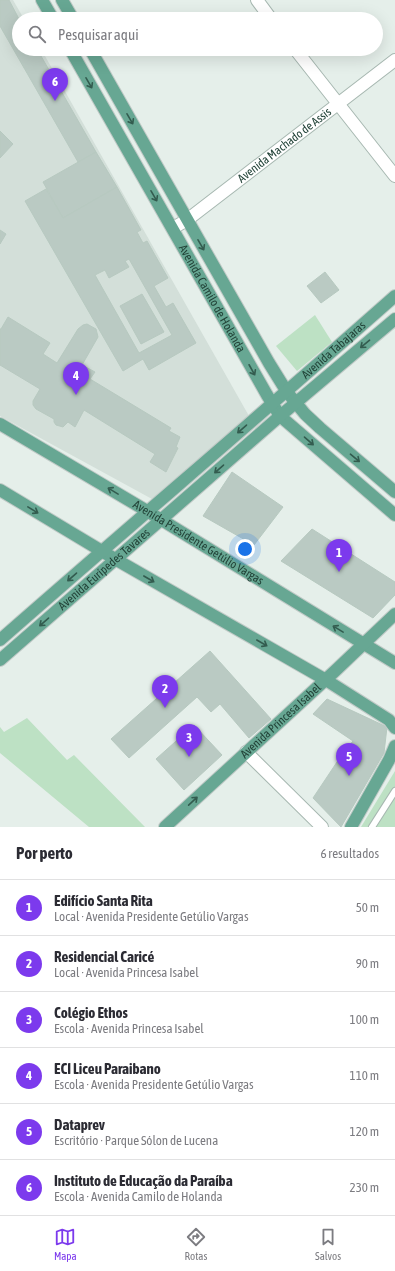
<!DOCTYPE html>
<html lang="pt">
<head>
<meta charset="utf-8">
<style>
  body { margin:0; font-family:"Asap Condensed",sans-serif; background:#f2f2f3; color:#2b2b33 }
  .you { position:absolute; left:245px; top:549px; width:14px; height:14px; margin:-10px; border:3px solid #fff; border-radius:50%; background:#1a73e8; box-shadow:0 0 0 6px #1a73e833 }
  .badge { display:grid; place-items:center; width:26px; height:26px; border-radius:50%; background:#7c3aed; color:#fff; font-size:13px; font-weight:700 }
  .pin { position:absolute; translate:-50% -33px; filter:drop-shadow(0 1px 2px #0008) }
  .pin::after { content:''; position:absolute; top:21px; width:14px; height:12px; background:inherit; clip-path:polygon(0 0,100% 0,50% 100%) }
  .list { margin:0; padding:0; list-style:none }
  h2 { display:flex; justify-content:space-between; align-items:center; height:52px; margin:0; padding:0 16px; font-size:17px }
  h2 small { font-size:13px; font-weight:400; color:#7c7c81 }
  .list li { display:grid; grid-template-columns:26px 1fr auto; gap:12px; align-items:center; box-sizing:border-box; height:56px; padding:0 16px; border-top:1px solid #e1e1e2 }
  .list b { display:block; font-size:15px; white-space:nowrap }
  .list p { margin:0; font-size:13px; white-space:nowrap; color:#7c7c81 }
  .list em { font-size:13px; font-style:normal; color:#7c7c81 }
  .icon { flex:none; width:22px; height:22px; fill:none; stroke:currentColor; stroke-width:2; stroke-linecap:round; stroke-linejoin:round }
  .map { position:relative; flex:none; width:395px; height:827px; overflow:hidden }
  .search { position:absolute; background:#fff; box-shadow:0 4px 16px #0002; left:12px; right:12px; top:12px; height:44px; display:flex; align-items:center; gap:10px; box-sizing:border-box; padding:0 14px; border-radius:22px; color:#7c7c81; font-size:15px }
  .sheet { height:388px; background:#fff }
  nav { display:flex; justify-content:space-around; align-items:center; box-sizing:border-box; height:56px; border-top:1px solid #e1e1e2; background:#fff; font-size:11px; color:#7c7c81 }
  nav a { display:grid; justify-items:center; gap:2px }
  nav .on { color:#7c3aed }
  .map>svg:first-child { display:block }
  .built { fill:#d3dfd9 }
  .green { fill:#bde1c4 }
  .building { fill:#bacac3; stroke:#b7c9c0; fill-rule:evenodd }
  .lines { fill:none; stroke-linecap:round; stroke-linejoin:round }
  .lane-casing { stroke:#a7b8b1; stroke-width:8 }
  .street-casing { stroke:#a7b8b1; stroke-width:14 }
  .primary-casing { stroke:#c1cac7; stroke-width:14 }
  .lane { stroke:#fff; stroke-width:6 }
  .street { stroke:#fff; stroke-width:12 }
  .primary { stroke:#67a793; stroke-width:12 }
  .oneway { stroke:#335c4f }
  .labels { text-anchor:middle; stroke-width:4; stroke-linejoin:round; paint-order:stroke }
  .street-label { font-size:12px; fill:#224338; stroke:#f6fbf8 }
</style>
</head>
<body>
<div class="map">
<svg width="395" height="827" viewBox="0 0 395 827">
  <rect width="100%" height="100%" fill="#e5efea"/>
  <path class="built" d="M 0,0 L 13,0 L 24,19 L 19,19 L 19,49 L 41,49 L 249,416 L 152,499 L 0,416 Z"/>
  <g class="green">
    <path d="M 315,315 L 332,342 L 297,371 L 276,346 Z"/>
    <path d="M 27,718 L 67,760 L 74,755 L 145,827 L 89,827 L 0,753 L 0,727 L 4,732 Z"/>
    <path d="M 395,771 L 395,827 L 361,827 Z"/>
  </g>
  <g class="building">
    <path d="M 0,0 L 9,0 L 19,19 L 19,49 L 37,49 L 96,152 L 78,162 L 0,26 Z"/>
    <path d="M 0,131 L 13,144 L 0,158 Z"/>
    <path d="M 96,152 L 117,187 L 63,218 L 43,182 Z"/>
    <path d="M 117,187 L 141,230 L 137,232 L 143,243 L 147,241 L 168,278 L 154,286 L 166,307 L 173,303 L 196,343 L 149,370 L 143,359 L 123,371 L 25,201 L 46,189 L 63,218 ZM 129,259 L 172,335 L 139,353 L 95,275 L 105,270 L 109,278 L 129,267 L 125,261 Z"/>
    <path d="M 0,230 L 6,234 L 0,244 Z"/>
    <path d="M 325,272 L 339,290 L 321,303 L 307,286 Z"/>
    <path d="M 142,294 L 164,332 L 141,344 L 120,306 Z"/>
    <path d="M 8,317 L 50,343 L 43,354 L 57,363 L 78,329 L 83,325 L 87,324 L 96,329 L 98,337 L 82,365 L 95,372 L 90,379 L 171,428 L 169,431 L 180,437 L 176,447 L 178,448 L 166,472 L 150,462 L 155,454 L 84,410 L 75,427 L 68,422 L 63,427 L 56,425 L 54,422 L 54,419 L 36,409 L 33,405 L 33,401 L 40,389 L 0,365 L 0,329 L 1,329 Z"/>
    <path d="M 232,472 L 283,507 L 254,545 L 203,516 Z"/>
    <path d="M 312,529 L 395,582 L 395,595 L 373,618 L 281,561 Z"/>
    <path d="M 210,651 L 271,719 L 249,738 L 220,704 L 211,712 L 197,697 L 129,758 L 111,739 Z"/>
    <path d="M 327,699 L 387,727 L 384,753 L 341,827 L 313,798 L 343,753 L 353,741 L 313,714 Z"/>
    <path d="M 194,725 L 222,755 L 184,790 L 156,759 Z"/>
  </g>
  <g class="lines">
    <g class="lane-casing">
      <path id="lane" d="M 372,827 L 395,791"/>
    </g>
    <g class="street-casing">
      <g id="street">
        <path d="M 257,0 L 271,19"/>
        <path d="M 295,49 L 395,176"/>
        <path id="s1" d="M 173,228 L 187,220 L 395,60"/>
        <path d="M 246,752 L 322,827"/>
      </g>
    </g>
    <g class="primary-casing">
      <g id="primary">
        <path d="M 42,0 L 53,19"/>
        <path d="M 62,0 L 73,19"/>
        <path id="s2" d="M 70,49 L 267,395 L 280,416 L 395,515"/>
        <path d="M 90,49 L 269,363 L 287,392 L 305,414 L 320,428 L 395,492"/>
        <path id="s3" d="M 0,424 L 147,511 L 395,663"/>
        <path d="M 0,490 L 115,559 L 326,680 L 389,720 L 395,728"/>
        <path id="s4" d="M 0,640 C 131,525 264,412 395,296"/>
        <path id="s5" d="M 0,660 L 280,416 L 395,319"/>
        <path id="s6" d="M 165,827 L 335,671 L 395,614"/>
        <path d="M 351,827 L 389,760 L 395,746"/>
      </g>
    </g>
    <use href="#lane" class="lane"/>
    <use href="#street" class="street"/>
    <use href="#primary" class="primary"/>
  </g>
  <defs><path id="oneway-shaft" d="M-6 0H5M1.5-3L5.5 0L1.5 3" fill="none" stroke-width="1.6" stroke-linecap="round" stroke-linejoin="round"/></defs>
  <g class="oneway">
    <use href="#oneway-shaft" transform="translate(89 83) rotate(60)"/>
    <use href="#oneway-shaft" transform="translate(130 119) rotate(60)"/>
    <use href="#oneway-shaft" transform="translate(154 196) rotate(60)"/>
    <use href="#oneway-shaft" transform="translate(201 245) rotate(60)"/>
    <use href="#oneway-shaft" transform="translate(365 344) rotate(140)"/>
    <use href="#oneway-shaft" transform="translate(252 370) rotate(61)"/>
    <use href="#oneway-shaft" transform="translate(242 429) rotate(139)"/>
    <use href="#oneway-shaft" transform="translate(309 441) rotate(41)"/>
    <use href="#oneway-shaft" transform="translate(355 458) rotate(40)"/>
    <use href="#oneway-shaft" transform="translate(219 469) rotate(139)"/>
    <use href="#oneway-shaft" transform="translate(113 491) rotate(-149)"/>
    <use href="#oneway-shaft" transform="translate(33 510) rotate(31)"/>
    <use href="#oneway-shaft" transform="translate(72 577) rotate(139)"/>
    <use href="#oneway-shaft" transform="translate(149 579) rotate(30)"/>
    <use href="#oneway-shaft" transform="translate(44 622) rotate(139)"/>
    <use href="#oneway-shaft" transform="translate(338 629) rotate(-149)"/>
    <use href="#oneway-shaft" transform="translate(262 643) rotate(30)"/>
    <use href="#oneway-shaft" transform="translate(193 801) rotate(-43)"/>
  </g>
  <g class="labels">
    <g class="street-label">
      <text dy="4" stroke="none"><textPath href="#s1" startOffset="139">Avenida Machado de Assis</textPath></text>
      <text dy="4" stroke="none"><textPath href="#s2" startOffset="287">Avenida Camilo de Holanda</textPath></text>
      <text dy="4" stroke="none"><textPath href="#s4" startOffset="442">Avenida Tabajaras</textPath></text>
      <text dy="4" stroke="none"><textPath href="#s3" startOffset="231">Avenida Presidente Getúlio Vargas</textPath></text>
      <text dy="4" stroke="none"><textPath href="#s5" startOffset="138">Avenida Eurípedes Tavares</textPath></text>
      <text dy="4" stroke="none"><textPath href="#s6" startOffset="157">Avenida Princesa Isabel</textPath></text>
    </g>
  </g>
</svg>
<div class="you"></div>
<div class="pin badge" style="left:339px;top:572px">1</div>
<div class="pin badge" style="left:165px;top:708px">2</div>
<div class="pin badge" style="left:189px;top:757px">3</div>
<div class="pin badge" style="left:76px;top:395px">4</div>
<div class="pin badge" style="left:349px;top:776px">5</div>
<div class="pin badge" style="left:55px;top:101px">6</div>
<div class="search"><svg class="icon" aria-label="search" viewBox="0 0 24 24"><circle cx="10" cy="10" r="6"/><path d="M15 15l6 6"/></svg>Pesquisar aqui</div>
</div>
<section class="sheet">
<h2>Por perto<small>6 resultados</small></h2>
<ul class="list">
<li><span class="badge">1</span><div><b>Edifício Santa Rita</b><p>Local · Avenida Presidente Getúlio Vargas</p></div><em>50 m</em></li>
<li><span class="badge">2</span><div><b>Residencial Caricé</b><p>Local · Avenida Princesa Isabel</p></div><em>90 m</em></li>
<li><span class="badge">3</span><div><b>Colégio Ethos</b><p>Escola · Avenida Princesa Isabel</p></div><em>100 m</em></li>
<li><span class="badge">4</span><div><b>ECI Liceu Paraibano</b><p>Escola · Avenida Presidente Getúlio Vargas</p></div><em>110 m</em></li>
<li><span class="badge">5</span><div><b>Dataprev</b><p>Escritório · Parque Sólon de Lucena</p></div><em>120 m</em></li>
<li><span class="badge">6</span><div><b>Instituto de Educação da Paraíba</b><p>Escola · Avenida Camilo de Holanda</p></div><em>230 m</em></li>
</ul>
</section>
<nav>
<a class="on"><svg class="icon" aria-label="map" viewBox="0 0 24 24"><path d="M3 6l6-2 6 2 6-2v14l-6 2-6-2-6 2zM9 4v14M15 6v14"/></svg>Mapa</a>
<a><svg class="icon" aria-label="directions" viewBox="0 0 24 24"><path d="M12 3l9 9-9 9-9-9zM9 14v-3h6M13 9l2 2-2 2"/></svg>Rotas</a>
<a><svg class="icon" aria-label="saved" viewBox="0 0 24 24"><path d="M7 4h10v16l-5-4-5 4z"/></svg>Salvos</a>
</nav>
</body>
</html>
